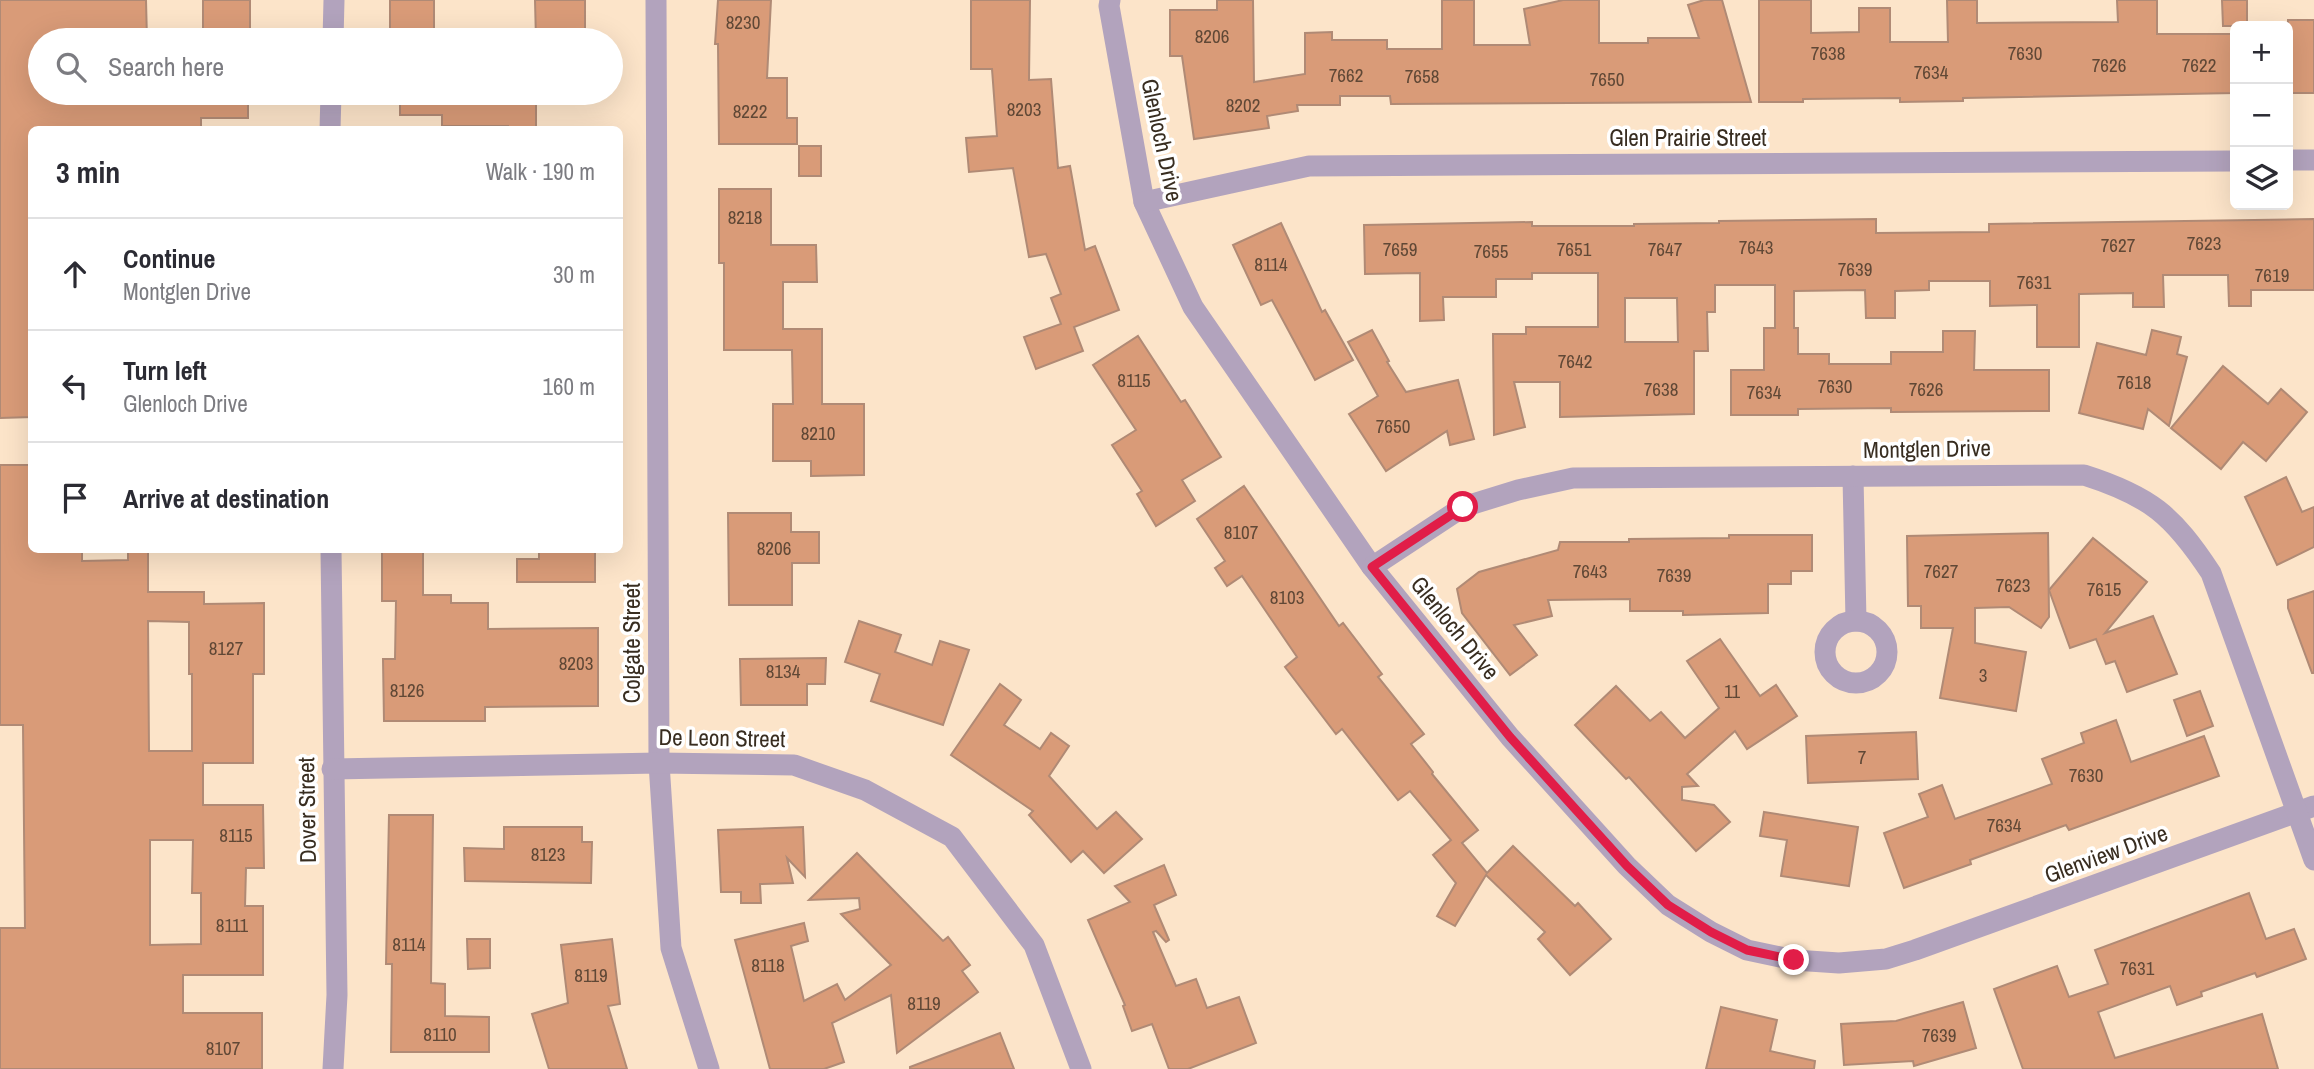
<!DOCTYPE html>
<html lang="en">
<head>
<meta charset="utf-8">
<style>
  body { margin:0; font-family:"Archivo Narrow",sans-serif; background:#f2f2f3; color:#2b2b33 }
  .controls { position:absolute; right:21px; top:21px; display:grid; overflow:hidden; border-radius:10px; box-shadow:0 7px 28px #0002 }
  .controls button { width:63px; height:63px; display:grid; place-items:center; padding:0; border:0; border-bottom:2px solid #e1e1e2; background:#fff; color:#2b2b33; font:35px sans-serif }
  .stop { position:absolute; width:21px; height:21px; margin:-16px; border:5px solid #e11d48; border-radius:50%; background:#fff }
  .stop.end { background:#e11d48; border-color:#fff; box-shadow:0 2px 7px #0008 }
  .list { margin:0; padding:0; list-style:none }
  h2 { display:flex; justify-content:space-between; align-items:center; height:91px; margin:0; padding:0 28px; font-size:30px }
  h2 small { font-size:23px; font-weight:400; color:#7c7c81 }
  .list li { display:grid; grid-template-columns:46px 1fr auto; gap:21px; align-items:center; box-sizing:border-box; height:112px; padding:0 28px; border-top:2px solid #e1e1e2 }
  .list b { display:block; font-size:26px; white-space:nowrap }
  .list p { margin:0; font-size:23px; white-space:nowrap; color:#7c7c81 }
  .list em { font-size:23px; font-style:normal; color:#7c7c81 }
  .icon { flex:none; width:38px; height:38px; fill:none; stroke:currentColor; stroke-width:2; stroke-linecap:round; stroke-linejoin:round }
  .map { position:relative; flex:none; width:2314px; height:1069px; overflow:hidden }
  .search { position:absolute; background:#fff; box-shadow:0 7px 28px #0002; left:28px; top:28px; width:595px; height:77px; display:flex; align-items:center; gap:18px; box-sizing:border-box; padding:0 24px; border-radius:38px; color:#7c7c81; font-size:26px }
  .panel { position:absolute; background:#fff; box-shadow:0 7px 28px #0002; left:28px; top:126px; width:595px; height:427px; border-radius:10px }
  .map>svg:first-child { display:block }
  .building { fill:#d99b78; stroke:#b08a75; stroke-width:2; fill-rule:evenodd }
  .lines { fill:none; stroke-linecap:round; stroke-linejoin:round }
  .street { stroke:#b2a3bd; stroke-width:21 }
  .route { stroke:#e11d48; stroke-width:9 }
  .labels { text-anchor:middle; stroke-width:7; stroke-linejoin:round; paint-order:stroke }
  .number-label { font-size:19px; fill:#604836 }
  .street-label { font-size:23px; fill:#382d20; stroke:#fff }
</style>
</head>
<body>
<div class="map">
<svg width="2314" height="1069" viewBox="0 0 2314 1069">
  <rect width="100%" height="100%" fill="#fce4c9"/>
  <g class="building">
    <path d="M 0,0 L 146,0 L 147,40 L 40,40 L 40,93 L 248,93 L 248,118 L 201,118 L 201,130 L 32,130 L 32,417 L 0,418 Z"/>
    <rect x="203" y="0" width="47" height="40"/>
    <rect x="390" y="0" width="44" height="40"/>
    <path d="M 535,0 L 585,0 L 585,40 L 536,40 Z"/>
    <path d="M 718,0 L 771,0 L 767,78 L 787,78 L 787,118 L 797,118 L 797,144 L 719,144 L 718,44 L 715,44 Z"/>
    <path d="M 971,0 L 1030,0 L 1029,80 L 1051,79 L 1058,168 L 1070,166 L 1085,250 L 1095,246 L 1119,310 L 1074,327 L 1083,351 L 1036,369 L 1024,337 L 1061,324 L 1051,298 L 1061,294 L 1046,254 L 1029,257 L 1013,168 L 969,172 L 966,138 L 997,136 L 992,69 L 971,69 Z"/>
    <path d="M 1217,0 L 1253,0 L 1254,82 L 1305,74 L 1305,33 L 1332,32 L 1332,40 L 1387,40 L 1387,49 L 1442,49 L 1442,0 L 1474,0 L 1474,45 L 1530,45 L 1524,9 L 1563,0 L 1599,0 L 1599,43 L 1648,43 L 1648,38 L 1699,38 L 1688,5 L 1704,0 L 1722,0 L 1751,102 L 1391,104 L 1390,96 L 1340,96 L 1340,105 L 1297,105 L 1298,111 L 1267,116 L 1269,128 L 1194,139 L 1182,56 L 1170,56 L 1170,10 L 1217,10 Z"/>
    <path d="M 1759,0 L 1811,0 L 1811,33 L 1859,32 L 1859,8 L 1890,8 L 1890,42 L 1948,42 L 1947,0 L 1977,0 L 1977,23 L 2118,22 L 2117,0 L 2157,0 L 2157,34 L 2235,34 L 2235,93 L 1963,98 L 1963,101 L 1900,102 L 1900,98 L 1803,99 L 1803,102 L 1759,102 Z"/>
    <path d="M 2222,0 L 2247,0 L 2247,26 L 2223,26 Z"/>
    <rect x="2288" y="20" width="26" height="73"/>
    <path d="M 400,93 L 472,93 L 472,103 L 536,102 L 536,130 L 508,130 L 508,126 L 442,126 L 442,115 L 400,115 Z"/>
    <rect x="799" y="146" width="22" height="30"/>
    <path d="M 719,189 L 771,189 L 771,245 L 816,245 L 817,282 L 783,282 L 783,329 L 822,329 L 822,404 L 864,404 L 864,475 L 811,476 L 811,461 L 773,461 L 773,404 L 793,404 L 792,350 L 724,350 L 724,263 L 719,263 Z"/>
    <path d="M 1876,219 L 1876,233 L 1989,232 L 1989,224 L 2314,219 L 2314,290 L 2251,290 L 2251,306 L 2229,306 L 2228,275 L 2163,275 L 2164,307 L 2133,307 L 2133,293 L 2079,294 L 2079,347 L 2037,347 L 2037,305 L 1990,306 L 1990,281 L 1929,281 L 1929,290 L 1895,291 L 1895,318 L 1866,318 L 1865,290 L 1794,291 L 1794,328 L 1798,328 L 1798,354 L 1829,354 L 1829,364 L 1891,364 L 1891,352 L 1943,352 L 1943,331 L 1975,331 L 1974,370 L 2049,370 L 2049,411 L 1891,412 L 1891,408 L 1798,409 L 1798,415 L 1731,415 L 1731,370 L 1764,370 L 1764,328 L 1775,328 L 1775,285 L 1715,285 L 1715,312 L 1707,312 L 1708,351 L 1694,351 L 1694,414 L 1560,417 L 1560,382 L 1514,382 L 1525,427 L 1494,435 L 1493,334 L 1526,334 L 1526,327 L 1598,327 L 1598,273 L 1532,273 L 1532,279 L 1496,279 L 1496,297 L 1443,297 L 1444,320 L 1420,321 L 1420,273 L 1365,274 L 1364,225 L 1532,222 L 1532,226 L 1634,226 L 1634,224 L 1719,223 L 1719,221 ZM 1625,298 L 1677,298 L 1678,342 L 1625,342 Z"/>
    <path d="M 1281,223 L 1322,312 L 1325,310 L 1353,360 L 1315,380 L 1272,300 L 1261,305 L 1233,245 Z"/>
    <path d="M 1372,330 L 1389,361 L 1387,362 L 1406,392 L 1458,380 L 1474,439 L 1450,445 L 1447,431 L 1386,471 L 1349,414 L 1378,396 L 1348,342 Z"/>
    <path d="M 2152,330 L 2181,337 L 2177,354 L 2187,357 L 2169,426 L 2148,409 L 2143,429 L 2079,413 L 2097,343 L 2146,355 Z"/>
    <path d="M 1138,336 L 1181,402 L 1185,400 L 1221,457 L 1182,480 L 1195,501 L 1156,526 L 1137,494 L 1142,491 L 1112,445 L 1136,430 L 1093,365 Z"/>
    <path d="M 2223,366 L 2268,404 L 2281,389 L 2307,412 L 2266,461 L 2243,442 L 2221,469 L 2171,428 Z"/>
    <path d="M 0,465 L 32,465 L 32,550 L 82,550 L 82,561 L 128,560 L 128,550 L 148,550 L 148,592 L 204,592 L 204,604 L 264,603 L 264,674 L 253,674 L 253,763 L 203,763 L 203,805 L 263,805 L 264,868 L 246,868 L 245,906 L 263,906 L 263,975 L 183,975 L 183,1013 L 262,1013 L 262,1069 L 0,1069 L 0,928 L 25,928 L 23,725 L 0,725 ZM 148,621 L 189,622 L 189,674 L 192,674 L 192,751 L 149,751 ZM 150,840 L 193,840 L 192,893 L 201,893 L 201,944 L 150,945 Z"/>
    <path d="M 2286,477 L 2302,512 L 2314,507 L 2314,547 L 2277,565 L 2245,497 Z"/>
    <path d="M 1244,486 L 1339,626 L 1343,623 L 1382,674 L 1378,677 L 1424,734 L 1411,744 L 1433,772 L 1432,774 L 1478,830 L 1462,843 L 1487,873 L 1513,846 L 1575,906 L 1578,903 L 1611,939 L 1570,975 L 1538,939 L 1545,932 L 1486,875 L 1455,926 L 1437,916 L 1456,883 L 1433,855 L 1451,840 L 1410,791 L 1398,800 L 1342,729 L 1336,734 L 1285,667 L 1297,657 L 1242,576 L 1227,586 L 1215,568 L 1225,561 L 1197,519 Z"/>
    <path d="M 728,513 L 791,513 L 791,532 L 819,532 L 819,563 L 792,563 L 792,605 L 729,605 Z"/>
    <path d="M 2048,533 L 2049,617 L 2041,628 L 2009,607 L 1975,608 L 1975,643 L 2026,652 L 2016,711 L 1940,698 L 1953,628 L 1921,628 L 1921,606 L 1908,606 L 1907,536 Z"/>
    <path d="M 1729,535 L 1812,535 L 1812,571 L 1791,571 L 1791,584 L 1768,584 L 1768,613 L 1683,615 L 1683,611 L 1630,611 L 1630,599 L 1548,600 L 1552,616 L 1514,625 L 1537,655 L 1510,675 L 1462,613 L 1457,589 L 1479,572 L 1558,550 L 1560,542 L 1629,542 L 1629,539 L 1729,538 Z"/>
    <path d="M 2093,538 L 2147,582 L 2105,633 L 2153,616 L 2177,674 L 2127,692 L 2115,661 L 2106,664 L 2096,639 L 2070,648 L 2049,590 Z"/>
    <path d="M 382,550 L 423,550 L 423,595 L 451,595 L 451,603 L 488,603 L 488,629 L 598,628 L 598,706 L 485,707 L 485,721 L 384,721 L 383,659 L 395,659 L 396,601 L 382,601 Z"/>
    <path d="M 539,550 L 595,550 L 595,582 L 517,582 L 517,559 L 539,559 Z"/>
    <path d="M 2314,591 L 2314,673 L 2312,673 L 2288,608 L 2288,600 Z"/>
    <path d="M 859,621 L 901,635 L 895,652 L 932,665 L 940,641 L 969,650 L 943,725 L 871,701 L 880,674 L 845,662 Z"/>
    <path d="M 1720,639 L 1760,696 L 1776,685 L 1797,716 L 1747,749 L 1735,731 L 1687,774 L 1698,786 L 1682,787 L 1682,800 L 1714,805 L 1730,822 L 1696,851 L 1629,777 L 1626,779 L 1575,725 L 1616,686 L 1650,721 L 1661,712 L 1685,738 L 1719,708 L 1687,661 Z"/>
    <path d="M 826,658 L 825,684 L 807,684 L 807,705 L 741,705 L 740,659 Z"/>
    <path d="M 1000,684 L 1021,700 L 1004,725 L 1040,749 L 1051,733 L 1069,746 L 1049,776 L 1097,829 L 1116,812 L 1142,839 L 1104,873 L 1083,851 L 1071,862 L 1029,815 L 1033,811 L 951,755 Z"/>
    <path d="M 2200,691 L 2213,726 L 2187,736 L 2174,700 Z"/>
    <path d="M 2116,720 L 2131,762 L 2204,736 L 2219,776 L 2069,830 L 2066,825 L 1970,860 L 1971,864 L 1904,888 L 1884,833 L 1928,817 L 1919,794 L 1942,785 L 1955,819 L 2052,784 L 2042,759 L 2084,743 L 2081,733 Z"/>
    <path d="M 1916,732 L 1918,779 L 1808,783 L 1806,736 Z"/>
    <path d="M 1764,812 L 1858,827 L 1849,886 L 1781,876 L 1787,840 L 1760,836 Z"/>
    <path d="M 389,815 L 433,815 L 431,983 L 445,984 L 445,1016 L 489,1017 L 489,1052 L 391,1052 L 392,964 L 386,964 Z"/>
    <path d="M 504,827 L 582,827 L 582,842 L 592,842 L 591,883 L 465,881 L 464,848 L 504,849 Z"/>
    <path d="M 803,827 L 805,877 L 787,858 L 793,883 L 760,884 L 761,903 L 741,903 L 741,892 L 721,892 L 718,830 Z"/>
    <path d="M 857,853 L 943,941 L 948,937 L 970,965 L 962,971 L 978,992 L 897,1053 L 891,995 L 832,1023 L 844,1062 L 824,1069 L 770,1069 L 735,940 L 804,923 L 808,941 L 791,946 L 804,1001 L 837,984 L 845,1000 L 891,965 L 841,914 L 860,909 L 859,898 L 809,900 Z"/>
    <path d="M 1164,865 L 1176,895 L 1154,905 L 1169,940 L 1166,942 L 1156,931 L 1153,932 L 1176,986 L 1196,979 L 1207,1008 L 1239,997 L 1256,1043 L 1188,1069 L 1169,1069 L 1152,1024 L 1132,1031 L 1123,1006 L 1125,1005 L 1088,920 L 1130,902 L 1115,886 Z"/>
    <path d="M 2249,893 L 2266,939 L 2294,929 L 2306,959 L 2257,977 L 2255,973 L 2201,992 L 2202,996 L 2177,1005 L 2170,986 L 2098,1012 L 2115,1058 L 2262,1014 L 2278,1069 L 2023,1069 L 1994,989 L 2057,966 L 2069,997 L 2108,984 L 2095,950 Z"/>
    <path d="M 467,939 L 490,939 L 490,968 L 468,969 Z"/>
    <path d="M 612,939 L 620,1004 L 608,1006 L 627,1069 L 549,1069 L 532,1014 L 568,1003 L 561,945 Z"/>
    <path d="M 1963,1002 L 1976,1048 L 1914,1066 L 1913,1061 L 1844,1065 L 1841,1024 L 1896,1021 Z"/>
    <path d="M 1721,1007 L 1777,1020 L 1770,1051 L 1815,1061 L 1814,1069 L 1706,1069 Z"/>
    <path d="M 1000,1033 L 1014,1069 L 910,1069 L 910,1067 Z"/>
  </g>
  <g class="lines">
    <g class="street">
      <path d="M 656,0 L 659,763 L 671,948 L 709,1069"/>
      <path d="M 1110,0 L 1109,6 L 1144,202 L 1193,307 L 1372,567 L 1510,737 L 1627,866 L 1668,905 L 1711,932 L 1747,950 L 1794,960 L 1839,963 L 1886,959 L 1915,950 L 2314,806"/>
      <path d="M 333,40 L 334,0"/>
      <path d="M 330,130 L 331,93"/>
      <path d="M 2288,160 L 2314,160"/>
      <path d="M 1144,202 L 1309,166 L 2235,161"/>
      <path d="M 1853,476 L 1856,621"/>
      <path d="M 331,550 L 337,995 L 333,1069"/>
      <path d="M 1372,567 L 1463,507 L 1518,490 L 1573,478 L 2084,475 C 2150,496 2173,515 2211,573 L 2314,860"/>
      <circle cx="1856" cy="652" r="31"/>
      <path d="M 332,769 L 659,763 L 794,765 L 865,790 L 952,837 L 1034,945 L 1081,1069"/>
    </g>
  </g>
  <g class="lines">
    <path class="route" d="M 1463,507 L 1372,567 L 1510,737 L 1627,866 L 1668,905 L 1711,932 L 1747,950 L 1794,960"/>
  </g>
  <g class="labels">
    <g class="number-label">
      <text x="743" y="29">8230</text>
      <text x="1212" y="43">8206</text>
      <text x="1828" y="60">7638</text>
      <text x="2025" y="60">7630</text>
      <text x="2109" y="72">7626</text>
      <text x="2199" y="72">7622</text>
      <text x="1931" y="79">7634</text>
      <text x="1346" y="82">7662</text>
      <text x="1422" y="83">7658</text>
      <text x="1607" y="86">7650</text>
      <text x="1243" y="112">8202</text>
      <text x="1024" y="116">8203</text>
      <text x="750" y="118">8222</text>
      <text x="745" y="224">8218</text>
      <text x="2204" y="250">7623</text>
      <text x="2118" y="252">7627</text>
      <text x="1756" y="254">7643</text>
      <text x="1400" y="256">7659</text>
      <text x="1574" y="256">7651</text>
      <text x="1665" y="256">7647</text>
      <text x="1491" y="258">7655</text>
      <text x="1271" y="271">8114</text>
      <text x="1855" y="276">7639</text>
      <text x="2272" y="282">7619</text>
      <text x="2034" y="289">7631</text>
      <text x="1575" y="368">7642</text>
      <text x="1134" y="387">8115</text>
      <text x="2134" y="389">7618</text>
      <text x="1835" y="393">7630</text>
      <text x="1661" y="396">7638</text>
      <text x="1926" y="396">7626</text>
      <text x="1764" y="399">7634</text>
      <text x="1393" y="433">7650</text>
      <text x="818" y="440">8210</text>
      <text x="1241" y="539">8107</text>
      <text x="774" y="555">8206</text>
      <text x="1590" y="578">7643</text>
      <text x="1941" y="578">7627</text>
      <text x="1674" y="582">7639</text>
      <text x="2013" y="592">7623</text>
      <text x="2104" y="596">7615</text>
      <text x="1287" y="604">8103</text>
      <text x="226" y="655">8127</text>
      <text x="576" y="670">8203</text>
      <text x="783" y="678">8134</text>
      <text x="1983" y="682">3</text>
      <text x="407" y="697">8126</text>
      <text x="1732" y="698">11</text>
      <text x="1862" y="764">7</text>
      <text x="2086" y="782">7630</text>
      <text x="2004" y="832">7634</text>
      <text x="236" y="842">8115</text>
      <text x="548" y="861">8123</text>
      <text x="232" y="932">8111</text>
      <text x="409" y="951">8114</text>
      <text x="768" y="972">8118</text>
      <text x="2137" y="975">7631</text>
      <text x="591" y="982">8119</text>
      <text x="924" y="1010">8119</text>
      <text x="440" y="1041">8110</text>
      <text x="1939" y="1042">7639</text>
      <text x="223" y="1055">8107</text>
    </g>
    <g class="street-label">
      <text x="1688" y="146">Glen Prairie Street</text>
      <text transform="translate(1162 140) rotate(78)" y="8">Glenloch Drive</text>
      <text transform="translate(1927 449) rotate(-1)" y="8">Montglen Drive</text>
      <text transform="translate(1455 628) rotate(51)" y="8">Glenloch Drive</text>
      <text transform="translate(632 643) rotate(-90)" y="8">Colgate Street</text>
      <text transform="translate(722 738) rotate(1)" y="8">De Leon Street</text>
      <text transform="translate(307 810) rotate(-91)" y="8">Dover Street</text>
      <text transform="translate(2106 854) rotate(-20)" y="8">Glenview Drive</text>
    </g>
  </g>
</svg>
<div class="controls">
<button>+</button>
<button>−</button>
<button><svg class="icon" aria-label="layers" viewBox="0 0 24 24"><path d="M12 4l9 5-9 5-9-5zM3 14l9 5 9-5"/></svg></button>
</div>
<div class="stop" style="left:1463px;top:507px"></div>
<div class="stop end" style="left:1794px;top:960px"></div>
<div class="search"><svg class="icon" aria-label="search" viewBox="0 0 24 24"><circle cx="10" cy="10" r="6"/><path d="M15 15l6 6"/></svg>Search here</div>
<section class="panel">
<h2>3 min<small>Walk · 190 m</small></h2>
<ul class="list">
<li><svg class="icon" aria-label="ahead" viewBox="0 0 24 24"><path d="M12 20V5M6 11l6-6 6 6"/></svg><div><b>Continue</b><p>Montglen Drive</p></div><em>30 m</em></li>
<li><svg class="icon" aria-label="left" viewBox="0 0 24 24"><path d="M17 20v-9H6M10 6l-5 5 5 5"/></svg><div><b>Turn left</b><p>Glenloch Drive</p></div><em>160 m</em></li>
<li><svg class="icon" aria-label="arrive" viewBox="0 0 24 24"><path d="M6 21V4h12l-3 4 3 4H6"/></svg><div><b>Arrive at destination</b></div></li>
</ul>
</section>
</div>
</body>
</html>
